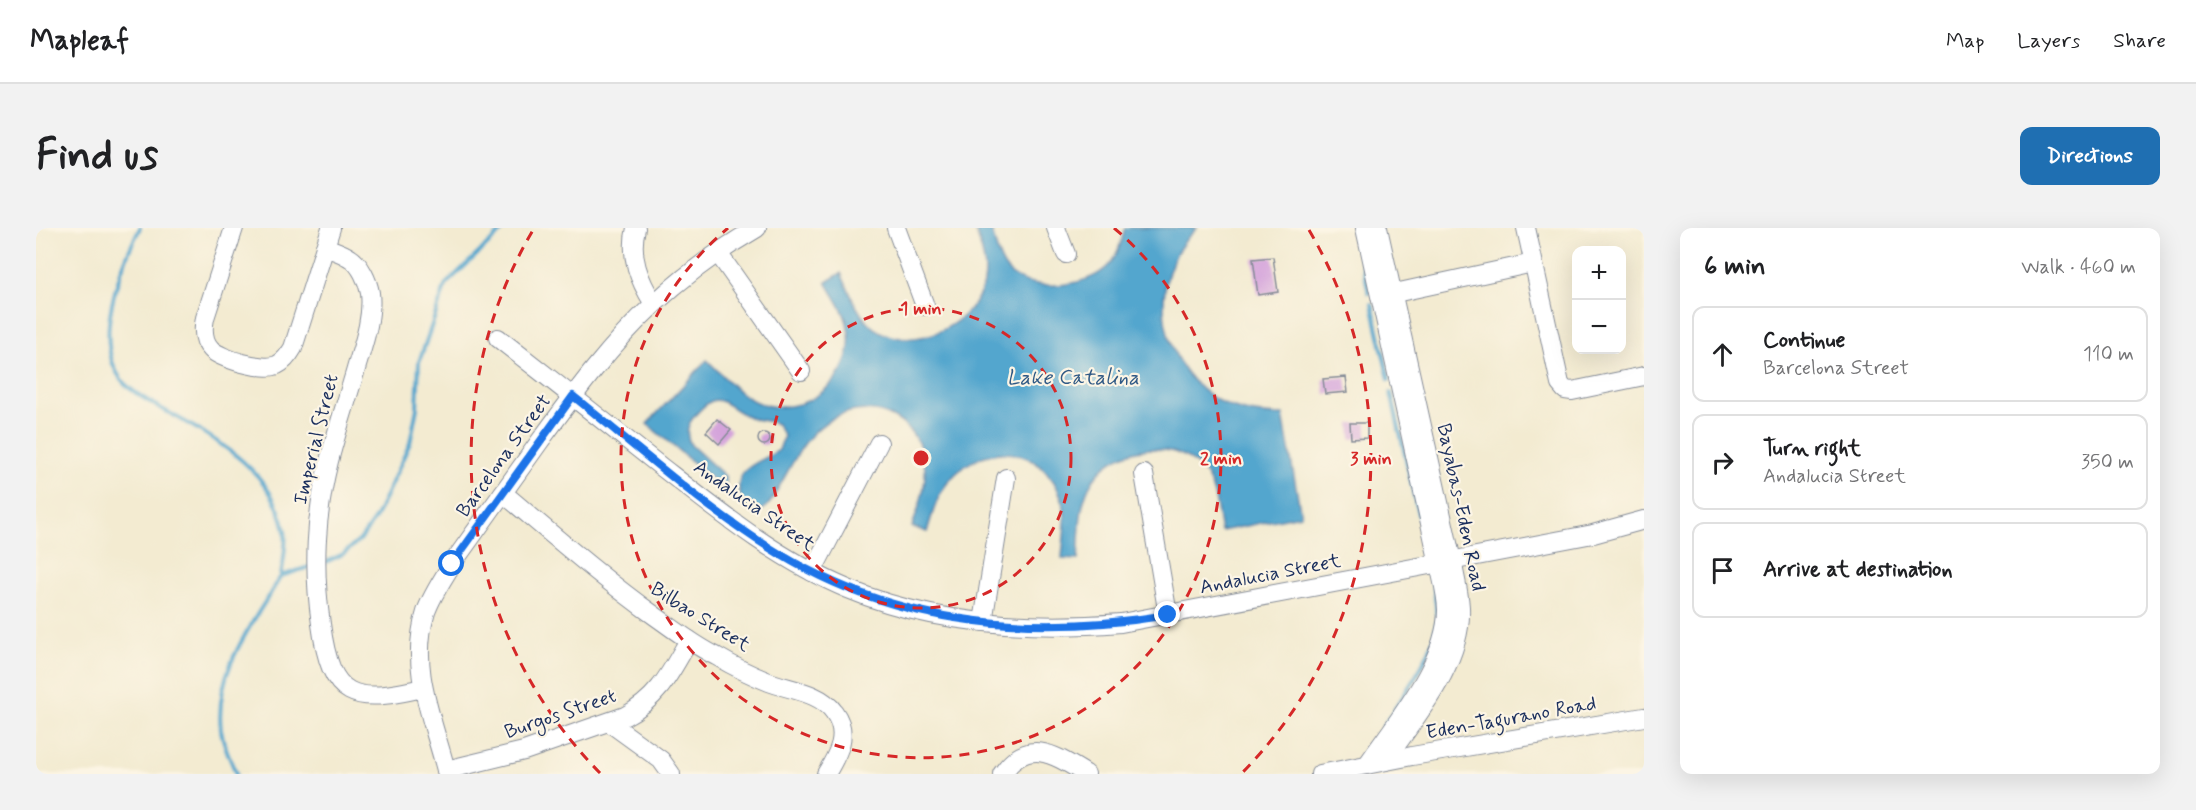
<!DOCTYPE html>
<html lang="en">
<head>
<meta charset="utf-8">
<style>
  body { margin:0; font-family:Mynerve,sans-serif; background:#f2f2f2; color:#202124 }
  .controls { position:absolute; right:18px; top:18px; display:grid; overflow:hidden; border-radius:12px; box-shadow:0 6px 24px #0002 }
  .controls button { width:54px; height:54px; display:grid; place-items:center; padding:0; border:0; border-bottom:2px solid #e0e0e0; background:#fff; color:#202124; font:30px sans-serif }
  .stop { position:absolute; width:18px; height:18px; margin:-14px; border:4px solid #1a73e8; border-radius:50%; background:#fff }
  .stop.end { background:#1a73e8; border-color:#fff; box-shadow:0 2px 6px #0008 }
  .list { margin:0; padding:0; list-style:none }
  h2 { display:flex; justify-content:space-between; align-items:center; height:78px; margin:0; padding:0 24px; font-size:26px }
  h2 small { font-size:20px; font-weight:400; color:#757577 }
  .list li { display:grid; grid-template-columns:39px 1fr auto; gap:18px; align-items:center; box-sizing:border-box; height:96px; margin:0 12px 12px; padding:0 12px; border:2px solid #e0e0e0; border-radius:12px }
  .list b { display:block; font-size:22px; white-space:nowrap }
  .list p { margin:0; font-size:20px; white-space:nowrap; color:#757577 }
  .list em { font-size:20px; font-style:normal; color:#757577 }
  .icon { flex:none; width:33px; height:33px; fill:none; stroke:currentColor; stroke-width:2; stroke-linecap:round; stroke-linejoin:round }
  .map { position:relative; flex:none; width:1608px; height:546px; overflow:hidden; border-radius:12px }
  header { display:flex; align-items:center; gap:36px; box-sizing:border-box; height:84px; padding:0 30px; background:#fff; border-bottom:2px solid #e0e0e0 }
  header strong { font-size:28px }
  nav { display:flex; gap:33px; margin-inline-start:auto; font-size:21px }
  .intro { display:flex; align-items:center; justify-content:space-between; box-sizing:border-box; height:144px; padding:0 36px }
  h1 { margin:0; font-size:42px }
  .button { padding:15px 27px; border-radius:12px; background:#1f6fb2; color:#fff; font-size:21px; font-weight:700 }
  main { display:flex; gap:36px; padding:0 36px }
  aside { flex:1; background:#fff; border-radius:12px; box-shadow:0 6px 24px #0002 }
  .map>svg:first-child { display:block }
  .water { fill:#53a6ce; stroke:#376a96; stroke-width:1.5 }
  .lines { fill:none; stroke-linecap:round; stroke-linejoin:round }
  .stream { stroke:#53a6ce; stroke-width:4 }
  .building { fill:#d4a3db }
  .minor-casing { stroke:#878d98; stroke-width:20 }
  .minor { stroke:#fff; stroke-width:18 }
  .route { stroke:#1a73e8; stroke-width:8 }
  .ring { fill:none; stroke:#d62828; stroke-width:3; stroke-dasharray:10 8 }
  .labels { text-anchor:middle; stroke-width:4.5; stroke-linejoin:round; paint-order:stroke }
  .street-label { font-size:20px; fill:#1b2f5e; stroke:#fcf5e5 }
  .water-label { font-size:21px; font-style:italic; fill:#2f5985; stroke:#fcf5e5 }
  .centre { fill:#d62828; stroke:#fcf5e5; stroke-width:3 }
  .ring-label { font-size:18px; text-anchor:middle; font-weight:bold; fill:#d62828; stroke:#fcf5e5; stroke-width:4.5; stroke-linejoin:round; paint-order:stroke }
</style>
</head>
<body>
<header>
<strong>Mapleaf</strong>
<nav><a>Map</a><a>Layers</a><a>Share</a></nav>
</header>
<div class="intro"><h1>Find us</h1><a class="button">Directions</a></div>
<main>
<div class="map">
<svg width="1608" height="546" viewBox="0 0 1608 546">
  <rect width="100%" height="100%" fill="#fcf5e5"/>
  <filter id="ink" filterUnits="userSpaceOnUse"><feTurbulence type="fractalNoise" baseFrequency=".0167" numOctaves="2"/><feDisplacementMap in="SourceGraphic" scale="12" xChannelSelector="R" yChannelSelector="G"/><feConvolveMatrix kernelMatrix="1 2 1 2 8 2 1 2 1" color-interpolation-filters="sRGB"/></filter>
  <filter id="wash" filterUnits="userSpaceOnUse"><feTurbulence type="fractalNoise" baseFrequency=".008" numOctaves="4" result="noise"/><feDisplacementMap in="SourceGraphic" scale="24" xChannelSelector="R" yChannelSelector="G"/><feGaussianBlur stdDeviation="1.35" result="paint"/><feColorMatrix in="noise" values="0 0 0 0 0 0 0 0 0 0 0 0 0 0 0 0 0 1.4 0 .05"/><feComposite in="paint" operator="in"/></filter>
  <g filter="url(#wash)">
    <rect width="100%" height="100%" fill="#f3ebd1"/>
    <path class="water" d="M 939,0 L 955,0 C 959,14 962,32 972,43 C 993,65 1051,60 1072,38 C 1082,27 1086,14 1089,0 L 1161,0 C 1106,50 1123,144 1188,176 C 1207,185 1226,187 1247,187 L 1265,287 L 1185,303 C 1181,284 1180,257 1166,242 C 1135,207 1073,218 1053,259 C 1042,282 1044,308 1042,332 L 1026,331 C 1027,312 1032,290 1026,271 C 1007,216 948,211 913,253 C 901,267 896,287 891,304 L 876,299 C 882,281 890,261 889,242 C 887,193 839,169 797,190 C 769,205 757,235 742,261 C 738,267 735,276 729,280 C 719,289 709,278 705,269 C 694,239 726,234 743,222 L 748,208 L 741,196 C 732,192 722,193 713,189 C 686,178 684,157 657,190 C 650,199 650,207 655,217 L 690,249 L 690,255 L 687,260 L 611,196 L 671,132 C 686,146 702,166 720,174 C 767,194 823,149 812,99 C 809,83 798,68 790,54 L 805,45 C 813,63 822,88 838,100 C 875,126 934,99 947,58 C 953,39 944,18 939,0 Z"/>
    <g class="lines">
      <g class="stream">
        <path d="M 104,0 C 84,39 53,117 89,156 C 102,169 123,179 139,188 C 186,215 238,245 249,303 C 251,317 247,334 245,348"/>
        <path d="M 1319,0 L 1333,65"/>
        <path d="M 1336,76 L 1353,152"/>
        <path d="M 1355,165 L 1392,329"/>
        <path d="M 290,334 L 307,326 L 324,312 L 340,289 L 374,215 L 381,180 L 383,134 L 410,56 L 469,0"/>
        <path d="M 1347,499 C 1365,469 1399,429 1401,393 C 1401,377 1398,361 1396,346"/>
        <path d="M 200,546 C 195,532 187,516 185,502 C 178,442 216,397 245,348 L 273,339"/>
      </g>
    </g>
    <g id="blocks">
      <g class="building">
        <path d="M 1237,29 L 1242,64 L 1222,67 L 1217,31 Z"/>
        <path d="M 1310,149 L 1312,164 L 1289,166 L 1287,151 Z"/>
        <path d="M 681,191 L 695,202 L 683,216 L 670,204 Z"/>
        <path d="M 1314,195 L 1331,195 L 1331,210 L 1315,211 Z"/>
        <circle cx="728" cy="211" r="6"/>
      </g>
    </g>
  </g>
  <g filter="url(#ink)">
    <use href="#blocks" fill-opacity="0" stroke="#878d98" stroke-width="1.5"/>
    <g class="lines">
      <g class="minor-casing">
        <g id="minor">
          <path d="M 198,0 L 169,90 C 167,100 166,112 175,121 C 184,131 228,143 241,137 C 249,133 253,127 257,120 L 295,0"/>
          <path d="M 600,0 C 593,28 603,52 618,76"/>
          <path d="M 860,0 L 889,78"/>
          <path d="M 1020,0 L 1030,26"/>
          <path d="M 1329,0 L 1403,336 C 1406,351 1411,367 1411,382 C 1411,435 1360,494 1331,537"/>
          <path d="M 1342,0 L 1416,333 C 1419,348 1423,363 1424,379 C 1427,435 1379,489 1349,533"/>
          <path d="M 1490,0 L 1524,156 L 1529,162 L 1536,163 L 1608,148"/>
          <path d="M 289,19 C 297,22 307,25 314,30 C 324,36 332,53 334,65 C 337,90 327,117 320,141 C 311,172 301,202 293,233 C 279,289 277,340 285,396 C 295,472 317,476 387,460"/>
          <path d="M 682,25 L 765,143"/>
          <path d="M 1345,68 L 1497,35"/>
          <path d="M 462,110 C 516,152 569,194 623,237 C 682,283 742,332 812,361 C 898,397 994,402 1085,395 L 1557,306 L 1608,292"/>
          <path d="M 1108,246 L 1132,387"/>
          <path d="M 467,265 C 517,307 566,350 619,388 C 639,402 658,417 680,428 C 697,438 715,447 733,454 C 754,462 784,464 798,484 C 814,506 802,526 790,546"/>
          <path d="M 776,344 L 843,215"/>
          <path d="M 947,394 L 970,250"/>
          <path d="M 574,495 L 625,532 L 635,546"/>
          <path d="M 410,542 L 488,523 L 589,488 C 623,470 634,445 653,412"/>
          <path d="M 411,546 C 398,493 372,440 390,384 C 396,367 407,351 416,336 C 445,295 475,254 504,213 C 539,165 574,117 618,76 C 649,47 685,21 721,0"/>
          <path d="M 966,546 C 992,508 1019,527 1050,546"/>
          <path d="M 1284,546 L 1376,528 L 1608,489"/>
        </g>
      </g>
      <use href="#minor" class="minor"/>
    </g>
  </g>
  <g class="lines" filter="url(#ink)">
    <path class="route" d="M 416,336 L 537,168 C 602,220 671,282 742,325 C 861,398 998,409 1132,387"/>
  </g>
  <g class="ring">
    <circle cx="885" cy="230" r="150"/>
    <path d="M1078 0A300 300 0 1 1 692 0"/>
    <path d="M564 545A450 450 0 0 1 497 2M1273 2A450 450 0 0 1 1206 545"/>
  </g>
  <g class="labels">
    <g class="street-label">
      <text transform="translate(279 211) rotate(-76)" y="7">Imperial Street</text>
      <text transform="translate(467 227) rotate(-54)" y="7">Barcelona Street</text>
      <text transform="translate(719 277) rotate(35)" y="7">Andalucia Street</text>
      <text transform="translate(1426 279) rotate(78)" y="7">Bayabas-Eden Road</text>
      <text transform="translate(1234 345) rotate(-11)" y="7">Andalucia Street</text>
      <text transform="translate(665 388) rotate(32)" y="7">Bilbao Street</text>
      <text transform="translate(524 485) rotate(-19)" y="7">Burgos Street</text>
      <text transform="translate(1475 489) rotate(-10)" y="7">Eden-Tagurano Road</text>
    </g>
    <g class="water-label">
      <text x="1037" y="156">Lake Catalina</text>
    </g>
  </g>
  <circle cx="885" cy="230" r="9" class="centre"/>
  <g class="ring-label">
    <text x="885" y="86">1 min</text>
    <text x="1185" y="236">2 min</text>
    <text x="1335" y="236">3 min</text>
  </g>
</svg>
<div class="controls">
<button>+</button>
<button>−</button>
</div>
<div class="stop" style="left:416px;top:336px"></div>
<div class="stop end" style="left:1132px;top:387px"></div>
</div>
<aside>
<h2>6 min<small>Walk · 460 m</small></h2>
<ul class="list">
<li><svg class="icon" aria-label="ahead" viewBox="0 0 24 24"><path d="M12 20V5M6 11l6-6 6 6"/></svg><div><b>Continue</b><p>Barcelona Street</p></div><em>110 m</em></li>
<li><svg class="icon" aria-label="right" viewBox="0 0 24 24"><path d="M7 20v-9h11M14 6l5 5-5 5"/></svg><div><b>Turn right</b><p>Andalucia Street</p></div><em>350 m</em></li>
<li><svg class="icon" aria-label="arrive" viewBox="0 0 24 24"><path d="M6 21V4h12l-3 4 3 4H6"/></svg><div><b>Arrive at destination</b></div></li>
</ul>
</aside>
</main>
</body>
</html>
